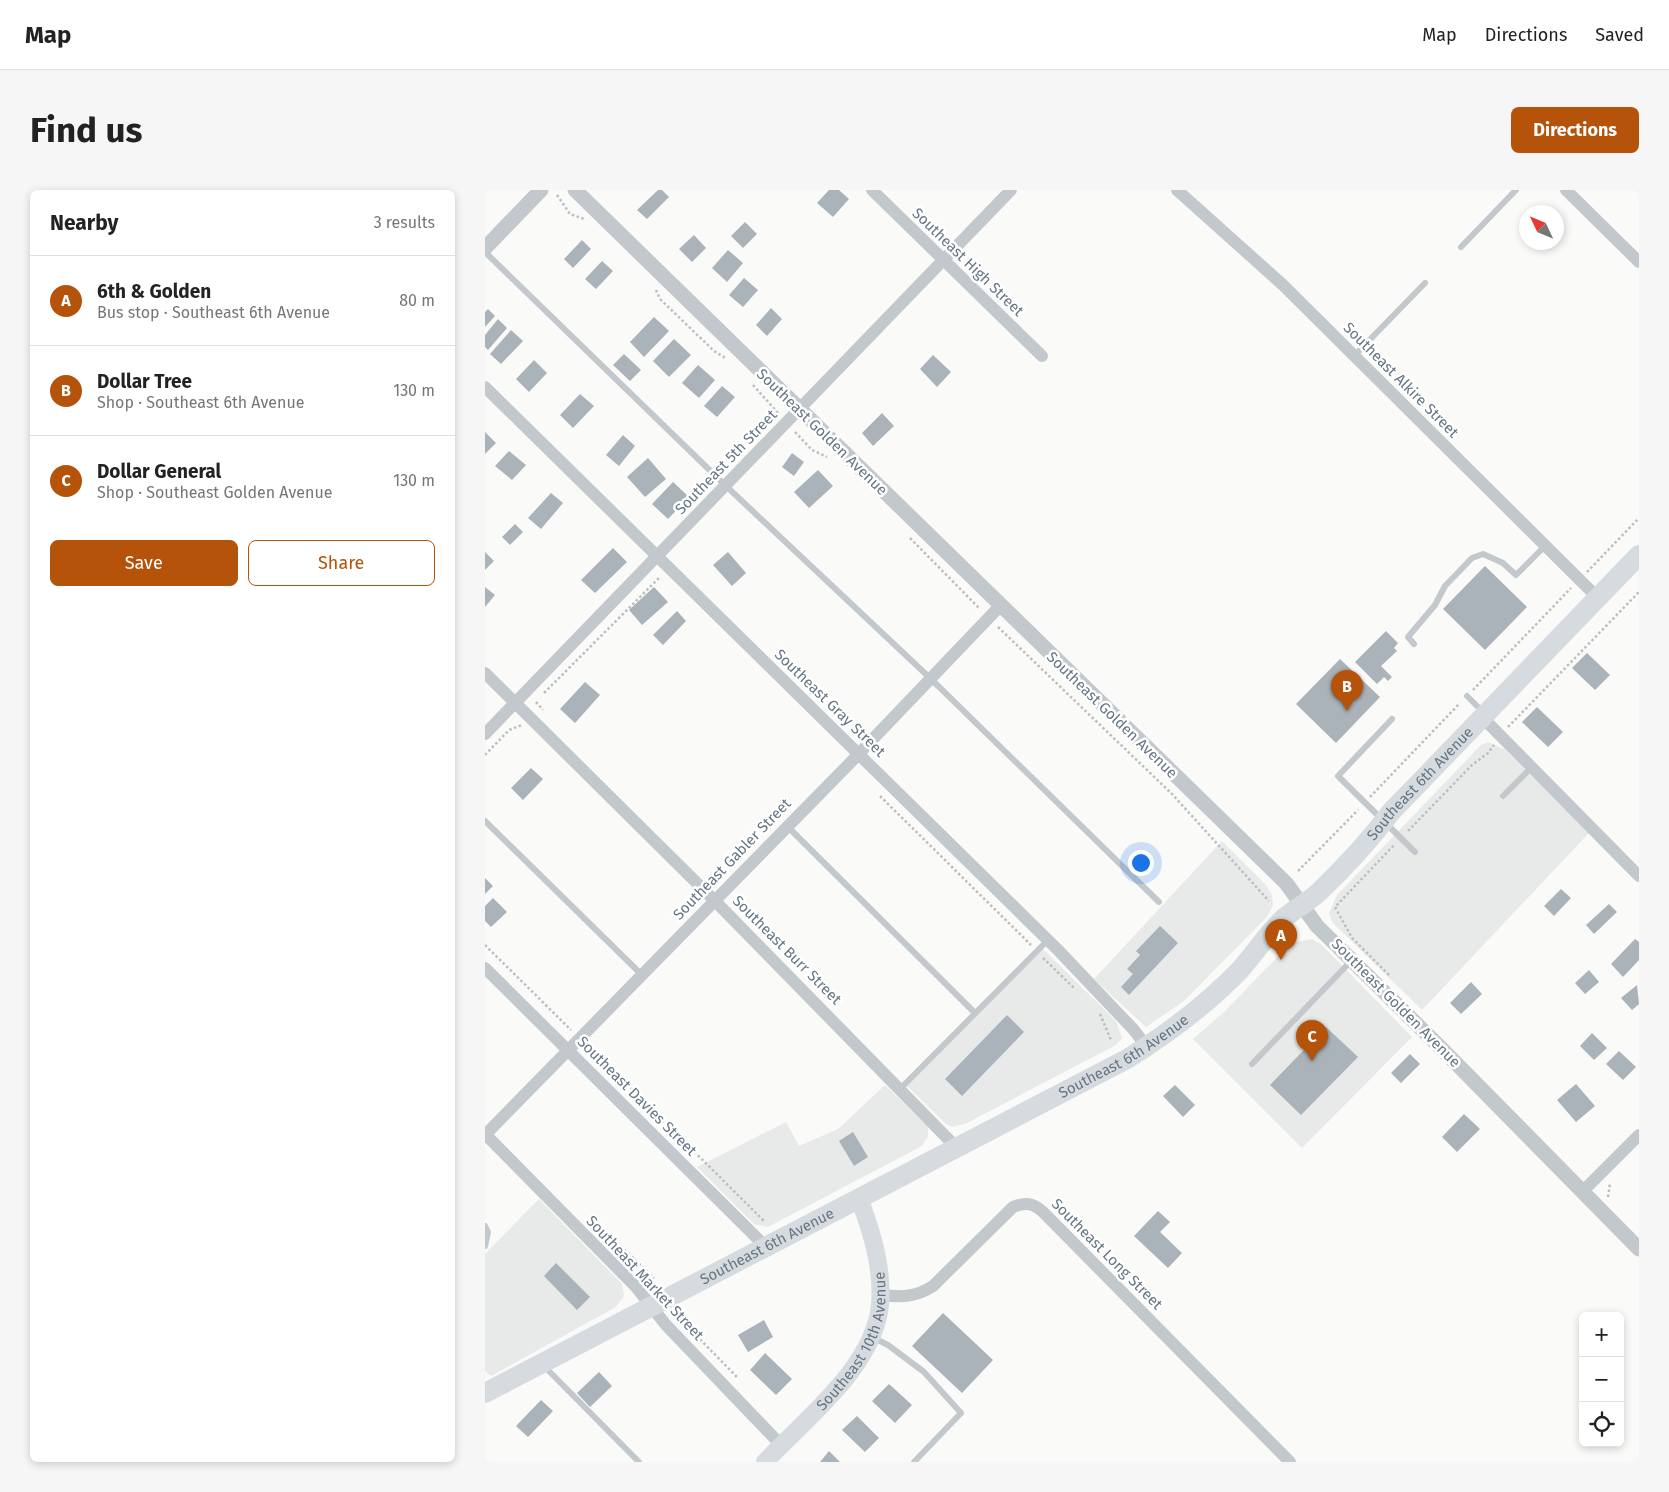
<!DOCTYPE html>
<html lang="en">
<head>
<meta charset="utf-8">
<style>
  body { margin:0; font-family:"Fira Sans",sans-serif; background:#f6f6f6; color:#222 }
  .controls { position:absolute; right:15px; bottom:15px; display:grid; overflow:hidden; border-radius:8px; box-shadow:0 2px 8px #0003 }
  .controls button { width:45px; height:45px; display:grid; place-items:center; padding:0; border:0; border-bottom:1px solid #e0e0e0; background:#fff; color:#222; font:25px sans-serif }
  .compass { position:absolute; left:1034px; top:15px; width:45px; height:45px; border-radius:50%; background:#fff; box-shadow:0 2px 8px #0003; rotate:314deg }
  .you { position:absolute; left:655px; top:672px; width:18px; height:18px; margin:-12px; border:4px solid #fff; border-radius:50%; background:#1a73e8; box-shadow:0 0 0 8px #1a73e833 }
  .badge { display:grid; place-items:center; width:32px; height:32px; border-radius:50%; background:#b45309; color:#fff; font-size:16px; font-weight:700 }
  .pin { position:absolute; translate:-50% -41px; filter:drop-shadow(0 1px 2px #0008) }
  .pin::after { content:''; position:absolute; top:26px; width:18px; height:15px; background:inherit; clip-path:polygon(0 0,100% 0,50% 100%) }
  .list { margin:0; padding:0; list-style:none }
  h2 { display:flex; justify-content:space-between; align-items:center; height:65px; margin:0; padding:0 20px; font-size:21px }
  h2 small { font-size:16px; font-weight:400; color:#767676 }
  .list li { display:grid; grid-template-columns:32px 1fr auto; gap:15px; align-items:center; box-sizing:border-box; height:90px; padding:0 20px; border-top:1px solid #e0e0e0 }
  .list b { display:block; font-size:19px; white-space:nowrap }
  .list p { margin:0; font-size:16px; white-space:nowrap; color:#767676 }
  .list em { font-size:16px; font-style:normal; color:#767676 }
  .actions { display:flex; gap:10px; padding:15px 20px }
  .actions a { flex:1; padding:11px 0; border:1px solid #b45309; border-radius:8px; text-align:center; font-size:18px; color:#b45309 }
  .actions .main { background:#b45309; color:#fff }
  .icon { flex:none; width:28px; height:28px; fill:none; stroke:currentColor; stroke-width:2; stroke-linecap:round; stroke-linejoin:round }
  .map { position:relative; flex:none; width:1154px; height:1272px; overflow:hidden; border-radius:8px }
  header { display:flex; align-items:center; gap:30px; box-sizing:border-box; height:70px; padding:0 25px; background:#fff; border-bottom:1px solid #e0e0e0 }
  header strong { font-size:24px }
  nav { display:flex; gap:28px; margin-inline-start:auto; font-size:18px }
  .intro { display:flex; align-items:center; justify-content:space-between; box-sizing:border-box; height:120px; padding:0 30px }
  h1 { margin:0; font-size:35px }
  .button { padding:12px 22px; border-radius:8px; background:#b45309; color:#fff; font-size:18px; font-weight:700 }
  main { display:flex; gap:30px; padding:0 30px }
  aside { flex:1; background:#fff; border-radius:8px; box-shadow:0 2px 8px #0003 }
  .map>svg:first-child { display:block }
  .built { fill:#e8e9e9 }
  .building { fill:#aab3b9 }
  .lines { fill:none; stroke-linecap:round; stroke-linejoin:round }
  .path { stroke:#bbbfc2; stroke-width:2.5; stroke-dasharray:2.5 2.5; stroke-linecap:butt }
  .service { stroke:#c3c8cc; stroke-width:6 }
  .minor { stroke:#c3c8cc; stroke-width:12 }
  .tertiary { stroke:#c3c8cc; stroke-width:15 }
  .secondary { stroke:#d6dbdf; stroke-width:18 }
  .primary { stroke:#d6dbdf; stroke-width:20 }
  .labels { text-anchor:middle; stroke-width:5; stroke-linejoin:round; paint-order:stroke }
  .street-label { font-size:15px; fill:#657683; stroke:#fff }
</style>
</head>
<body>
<header>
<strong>Map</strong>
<nav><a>Map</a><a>Directions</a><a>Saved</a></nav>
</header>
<div class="intro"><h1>Find us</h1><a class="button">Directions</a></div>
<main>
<aside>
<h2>Nearby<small>3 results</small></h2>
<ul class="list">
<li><span class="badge">A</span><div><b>6th &amp; Golden</b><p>Bus stop · Southeast 6th Avenue</p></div><em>80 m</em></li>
<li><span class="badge">B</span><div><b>Dollar Tree</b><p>Shop · Southeast 6th Avenue</p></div><em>130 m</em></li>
<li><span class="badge">C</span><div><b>Dollar General</b><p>Shop · Southeast Golden Avenue</p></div><em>130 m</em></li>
</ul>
<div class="actions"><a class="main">Save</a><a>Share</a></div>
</aside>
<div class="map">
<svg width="1154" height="1272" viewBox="0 0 1154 1272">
  <rect width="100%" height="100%" fill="#fafaf8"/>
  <g class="built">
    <path d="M 1003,552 L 1019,559 L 1104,643 L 937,820 L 847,732 L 844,723 L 852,705 L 996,555 Z"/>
    <path d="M 737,651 L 781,695 L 787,705 L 788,715 L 782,727 L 699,811 L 661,837 L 609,789 Z"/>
    <path d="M 827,749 L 837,755 L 927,847 L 817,958 L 708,849 L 739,822 L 802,757 L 811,752 Z"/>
    <path d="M 557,758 L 631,831 L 637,848 L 631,855 L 482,933 L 468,937 L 461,934 L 422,896 Z"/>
    <path d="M 400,895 L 443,937 L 443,946 L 437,956 L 283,1037 L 269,1034 L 212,977 L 301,932 L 314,956 L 353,939 Z"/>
    <path d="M 54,1009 L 137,1094 L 139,1106 L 131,1117 L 6,1186 L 0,1181 L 0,1064 Z"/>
  </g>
  <g class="building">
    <path d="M 173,0 L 177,0 L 184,7 L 162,29 L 152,20 Z"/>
    <path d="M 344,0 L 354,0 L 364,9 L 348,27 L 332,13 Z"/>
    <path d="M 260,32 L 272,44 L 258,58 L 246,46 Z"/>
    <path d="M 209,45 L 221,58 L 207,72 L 194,59 Z"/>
    <path d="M 97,50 L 106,59 L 88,78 L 79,69 Z"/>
    <path d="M 243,60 L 258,73 L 242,92 L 227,78 Z"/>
    <path d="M 117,71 L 128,81 L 111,99 L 100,89 Z"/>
    <path d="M 259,88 L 273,100 L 258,117 L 244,105 Z"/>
    <path d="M 286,118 L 297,129 L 282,146 L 271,135 Z"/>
    <path d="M 3,119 L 10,126 L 0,137 L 0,122 Z"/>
    <path d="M 169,127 L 184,141 L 159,167 L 145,152 Z"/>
    <path d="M 13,129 L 22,138 L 3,160 L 0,157 L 0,145 Z"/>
    <path d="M 26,140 L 38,151 L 16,174 L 5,164 Z"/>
    <path d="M 189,149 L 206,165 L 184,187 L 168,171 Z"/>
    <path d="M 139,164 L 156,180 L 145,191 L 128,175 Z"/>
    <path d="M 448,165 L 466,182 L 452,197 L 435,179 Z"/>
    <path d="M 49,170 L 62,183 L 44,202 L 31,189 Z"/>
    <path d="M 213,175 L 230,190 L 214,208 L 197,193 Z"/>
    <path d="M 237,196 L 250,207 L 232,227 L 219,216 Z"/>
    <path d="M 95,204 L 109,216 L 88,238 L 75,225 Z"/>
    <path d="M 397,223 L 409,236 L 388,256 L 377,243 Z"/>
    <path d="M 0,242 L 11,253 L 0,264 Z"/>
    <path d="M 138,245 L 150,256 L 134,276 L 121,265 Z"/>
    <path d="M 24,261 L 41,275 L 27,290 L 10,276 Z"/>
    <path d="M 307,263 L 319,272 L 309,286 L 297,277 Z"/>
    <path d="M 163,268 L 181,289 L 160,307 L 142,287 Z"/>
    <path d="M 333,280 L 348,296 L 324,318 L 309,302 Z"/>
    <path d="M 188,292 L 204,307 L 183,329 L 167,314 Z"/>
    <path d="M 66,303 L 78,313 L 56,339 L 43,328 Z"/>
    <path d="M 30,334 L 38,342 L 25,355 L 17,347 Z"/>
    <path d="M 128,358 L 142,372 L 110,403 L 96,390 Z"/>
    <path d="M 0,362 L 9,371 L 0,380 Z"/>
    <path d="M 243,362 L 261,383 L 247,396 L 228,375 Z"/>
    <path d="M 1000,376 L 1042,417 L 1000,460 L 958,419 Z"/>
    <path d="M 0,397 L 10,405 L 0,417 Z"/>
    <path d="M 169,397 L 183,412 L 157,435 L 144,420 Z"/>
    <path d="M 192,421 L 201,431 L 178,455 L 168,445 Z"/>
    <path d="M 901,441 L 913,453 L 909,458 L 912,461 L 896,476 L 907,487 L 903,491 L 899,487 L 892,494 L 870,472 Z"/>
    <path d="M 1102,463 L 1125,485 L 1110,500 L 1087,478 Z"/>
    <path d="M 855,469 L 895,507 L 851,553 L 811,514 Z"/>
    <path d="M 100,492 L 115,505 L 90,533 L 75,519 Z"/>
    <path d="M 1052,517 L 1078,542 L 1063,557 L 1037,532 Z"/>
    <path d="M 46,578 L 58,589 L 38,610 L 26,598 Z"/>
    <path d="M 0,688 L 8,696 L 0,704 Z"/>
    <path d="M 1076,699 L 1086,708 L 1069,726 L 1059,716 Z"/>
    <path d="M 8,708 L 22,722 L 6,737 L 0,731 L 0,716 Z"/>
    <path d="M 1124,714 L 1132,722 L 1109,744 L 1101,735 Z"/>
    <path d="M 675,736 L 693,753 L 644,805 L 636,797 L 648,784 L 642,779 L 655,765 L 651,761 Z"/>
    <path d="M 1150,749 L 1154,752 L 1154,770 L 1138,787 L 1126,774 Z"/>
    <path d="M 1104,780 L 1114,792 L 1100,804 L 1090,793 Z"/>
    <path d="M 986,792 L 997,804 L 976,824 L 965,813 Z"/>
    <path d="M 1152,795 L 1154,814 L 1147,820 L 1136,808 Z"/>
    <path d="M 522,825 L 539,842 L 477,906 L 460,889 Z"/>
    <path d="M 841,837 L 873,867 L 816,925 L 785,895 Z"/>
    <path d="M 1107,843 L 1122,858 L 1109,870 L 1095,856 Z"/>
    <path d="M 1134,861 L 1151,877 L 1138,890 L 1121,874 Z"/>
    <path d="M 925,864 L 935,874 L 916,893 L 906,883 Z"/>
    <path d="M 1091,894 L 1110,916 L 1091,932 L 1072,910 Z"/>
    <path d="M 690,895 L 710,915 L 698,927 L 678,906 Z"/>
    <path d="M 979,924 L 995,939 L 972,962 L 957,947 Z"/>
    <path d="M 368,942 L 383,967 L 369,976 L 354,951 Z"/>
    <path d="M 673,1021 L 685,1032 L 675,1042 L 697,1063 L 683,1078 L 649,1046 Z"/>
    <path d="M 71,1073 L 105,1107 L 92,1120 L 59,1086 Z"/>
    <path d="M 458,1123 L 508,1170 L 477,1203 L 427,1156 Z"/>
    <path d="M 279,1130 L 288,1147 L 263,1162 L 253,1145 Z"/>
    <path d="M 280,1163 L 307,1189 L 291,1205 L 265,1180 Z"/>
    <path d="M 114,1182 L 127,1196 L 105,1217 L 92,1203 Z"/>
    <path d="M 404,1194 L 427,1215 L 410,1233 L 387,1211 Z"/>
    <path d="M 56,1210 L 68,1221 L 43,1247 L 31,1236 Z"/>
    <path d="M 372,1226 L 394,1248 L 380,1262 L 357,1240 Z"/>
    <path d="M 344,1261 L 355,1272 L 335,1272 Z"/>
  </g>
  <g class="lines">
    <g class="path">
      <path d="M 72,5 L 85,24 L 99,29"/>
      <path d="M 171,100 L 175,109 L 229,161 L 242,169"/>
      <path d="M 268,195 L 293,223"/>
      <path d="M 310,242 L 327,260 L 342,267"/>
      <path d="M 425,348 L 495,419"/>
      <path d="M 1102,382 L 1154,328"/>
      <path d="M 513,437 L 687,604 L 784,711"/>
      <path d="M 988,500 L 1086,398"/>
      <path d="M 59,503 L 175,387"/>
      <path d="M 51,512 L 58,520"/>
      <path d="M 1023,537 L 1154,402"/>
      <path d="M 0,565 L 24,540 L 37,535"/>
      <path d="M 395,606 L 546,755"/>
      <path d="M 885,607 L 975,513"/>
      <path d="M 923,641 L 987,575 L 1003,563 L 1009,555"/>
      <path d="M 813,681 L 873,620"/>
      <path d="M 0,755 L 86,840"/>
      <path d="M 558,768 L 590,799"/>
      <path d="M 904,785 L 867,748 L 850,717 L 910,654"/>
      <path d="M 615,824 L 626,850"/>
      <path d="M 103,856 L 279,1031"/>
      <path d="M 1123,1007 L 1125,993"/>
      <path d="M 105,1031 L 117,1038 L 169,1088"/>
      <path d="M 194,1128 L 253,1188"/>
    </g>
    <g class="service">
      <path d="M 976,57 L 1031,0"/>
      <path d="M 0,62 L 241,296 L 445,488 L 674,712"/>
      <path d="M 869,166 L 940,93"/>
      <path d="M 929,454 L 923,447 L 950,415 L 960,396 L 987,368 L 998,364 L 1018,373 L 1031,385 L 1060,356"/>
      <path d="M 982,506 L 999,523"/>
      <path d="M 907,529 L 853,586 L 930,662"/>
      <path d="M 1018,606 L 1047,577"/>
      <path d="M 0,631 L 157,785"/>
      <path d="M 302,636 L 490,823"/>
      <path d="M 767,874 L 866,771"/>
      <path d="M 416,898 L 563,750"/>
      <path d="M 0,1036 L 3,1042 L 0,1056"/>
      <path d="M 387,1147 L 403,1155 L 439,1182 L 476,1223 L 429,1272"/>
      <path d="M 59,1176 L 154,1272"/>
    </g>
    <g class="minor">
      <path d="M 387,0 L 557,166"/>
      <path d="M 692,0 L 798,95 L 1113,408"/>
      <path d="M 1081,0 L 1154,72"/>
      <path d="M 0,197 L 573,760 L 648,839 L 662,857"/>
      <path d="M 0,483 L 229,710 L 471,957"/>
      <path d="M 997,527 L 1154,686"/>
      <path d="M 0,544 L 526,0"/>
      <path d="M 0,778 L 281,1057"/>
      <path d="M 0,944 L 151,1097 L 181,1135 L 296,1255"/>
      <path d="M 0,945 L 364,574 L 515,416"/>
      <path d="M 1097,1002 L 1154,945"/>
      <path d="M 395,1105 C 415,1107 430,1108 448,1096 L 528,1017 C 543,1011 551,1014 562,1026 L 805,1272"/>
    </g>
    <g class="tertiary">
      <path d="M 90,0 L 801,693 L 832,736 L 958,860 L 1154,1059"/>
      <path d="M 0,58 L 56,0"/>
    </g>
    <path class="secondary" id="s1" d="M 280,1272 C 320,1229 389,1177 395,1115 C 398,1078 387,1042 374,1008"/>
    <path class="primary" id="s2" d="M 0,1203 L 642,869 C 684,843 721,815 755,780 C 770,763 782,744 799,728 C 811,718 825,711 835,701 C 861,676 885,650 906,622 L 1154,365"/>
  </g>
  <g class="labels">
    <g class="street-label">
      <text transform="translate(483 72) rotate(44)" y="5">Southeast High Street</text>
      <text transform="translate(916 190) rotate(45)" y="5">Southeast Alkire Street</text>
      <text transform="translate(337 242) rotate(44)" y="5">Southeast Golden Avenue</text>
      <text transform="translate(241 272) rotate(-46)" y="5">Southeast 5th Street</text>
      <text transform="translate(345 513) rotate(44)" y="5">Southeast Gray Street</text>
      <text transform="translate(627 525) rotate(44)" y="5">Southeast Golden Avenue</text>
      <text dy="5" stroke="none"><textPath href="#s2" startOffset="1128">Southeast 6th Avenue</textPath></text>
      <text transform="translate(247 669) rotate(-46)" y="5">Southeast Gabler Street</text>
      <text transform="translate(302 760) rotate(45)" y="5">Southeast Burr Street</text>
      <text transform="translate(911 813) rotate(45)" y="5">Southeast Golden Avenue</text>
      <text dy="5" stroke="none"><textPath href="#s2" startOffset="722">Southeast 6th Avenue</textPath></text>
      <text transform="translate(152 906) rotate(45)" y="5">Southeast Davies Street</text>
      <text dy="5" stroke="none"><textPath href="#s2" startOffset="318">Southeast 6th Avenue</textPath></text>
      <text transform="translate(622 1064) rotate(45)" y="5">Southeast Long Street</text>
      <text transform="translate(160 1088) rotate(47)" y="5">Southeast Market Street</text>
      <text dy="5" stroke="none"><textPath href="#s1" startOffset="154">Southeast 10th Avenue</textPath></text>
    </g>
  </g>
</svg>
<div class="controls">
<button>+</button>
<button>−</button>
<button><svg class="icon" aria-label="locate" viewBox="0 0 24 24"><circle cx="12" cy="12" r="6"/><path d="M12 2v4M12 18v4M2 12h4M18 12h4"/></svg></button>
</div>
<svg class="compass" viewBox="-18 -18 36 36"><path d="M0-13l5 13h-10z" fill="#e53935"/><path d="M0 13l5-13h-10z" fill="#767676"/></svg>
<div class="you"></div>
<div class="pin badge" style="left:796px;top:770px">A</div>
<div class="pin badge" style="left:862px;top:521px">B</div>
<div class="pin badge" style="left:827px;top:871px">C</div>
</div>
</main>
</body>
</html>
